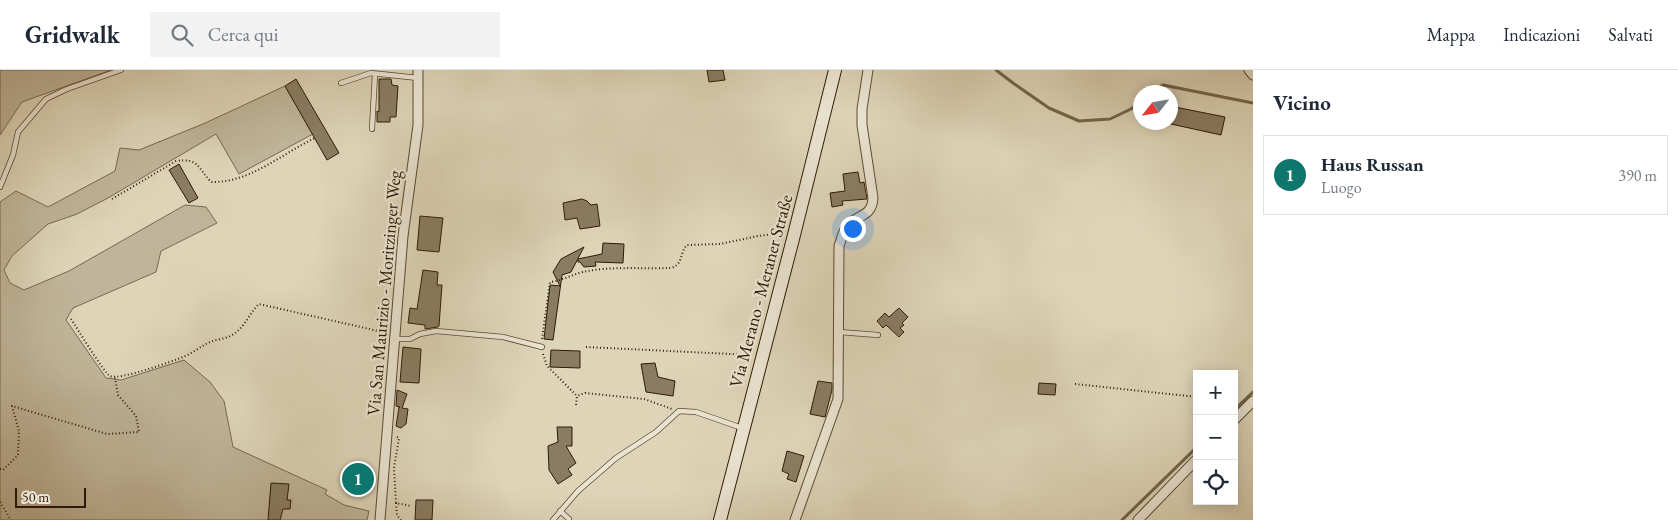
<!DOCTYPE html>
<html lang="it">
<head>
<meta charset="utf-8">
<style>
  body { margin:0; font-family:"EB Garamond",serif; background:#f2f2f3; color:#1f2937 }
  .controls { position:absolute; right:15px; bottom:15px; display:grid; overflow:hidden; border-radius:0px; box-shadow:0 2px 12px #0003 }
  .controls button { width:45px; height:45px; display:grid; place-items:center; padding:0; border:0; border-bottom:1px solid #e0e1e3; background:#fff; color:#1f2937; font:25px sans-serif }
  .compass { position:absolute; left:1133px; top:15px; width:45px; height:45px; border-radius:50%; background:#fff; box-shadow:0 2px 12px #0003; rotate:239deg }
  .scale { position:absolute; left:15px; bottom:12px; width:71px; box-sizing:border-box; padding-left:5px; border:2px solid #2f1b05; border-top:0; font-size:14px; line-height:18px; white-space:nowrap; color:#2f1b05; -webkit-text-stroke:4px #eae4d2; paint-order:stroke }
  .you { position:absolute; left:852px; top:158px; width:18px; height:18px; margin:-12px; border:4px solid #fff; border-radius:50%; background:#1a73e8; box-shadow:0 0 0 8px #1a73e833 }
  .badge { display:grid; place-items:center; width:32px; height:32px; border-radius:50%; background:#0f766e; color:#fff; font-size:16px; font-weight:700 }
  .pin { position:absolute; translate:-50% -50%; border:2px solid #fff; box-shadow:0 1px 5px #0006 }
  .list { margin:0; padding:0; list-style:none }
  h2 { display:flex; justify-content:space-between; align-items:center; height:65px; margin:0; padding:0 20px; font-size:21px }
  h2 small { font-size:16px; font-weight:400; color:#747a83 }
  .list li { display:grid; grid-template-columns:32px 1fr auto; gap:15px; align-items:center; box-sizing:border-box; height:80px; margin:0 10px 10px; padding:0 10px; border:1px solid #e0e1e3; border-radius:0px }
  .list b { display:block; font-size:19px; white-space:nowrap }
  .list p { margin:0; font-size:16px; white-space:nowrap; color:#747a83 }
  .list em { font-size:16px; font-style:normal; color:#747a83 }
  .icon { flex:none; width:28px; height:28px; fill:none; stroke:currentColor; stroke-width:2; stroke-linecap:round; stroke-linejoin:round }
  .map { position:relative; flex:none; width:1253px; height:450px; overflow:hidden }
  header { display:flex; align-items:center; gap:30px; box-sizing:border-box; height:70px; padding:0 25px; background:#fff; border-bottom:1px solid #e0e1e3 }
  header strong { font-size:24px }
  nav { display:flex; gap:28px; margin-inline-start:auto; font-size:18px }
  .search { width:350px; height:45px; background:#f2f2f3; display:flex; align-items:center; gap:12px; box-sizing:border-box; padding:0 18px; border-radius:0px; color:#747a83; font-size:19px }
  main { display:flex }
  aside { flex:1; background:#fff }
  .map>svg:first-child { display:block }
  .green { fill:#c0b59a; stroke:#786850 }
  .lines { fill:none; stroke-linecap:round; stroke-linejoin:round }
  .stream { stroke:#74654c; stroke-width:3 }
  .building { fill:#8a7c63; stroke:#2f1b05 }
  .lane-casing { stroke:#5b4a32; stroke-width:6 }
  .street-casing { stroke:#5b4a32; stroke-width:11 }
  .secondary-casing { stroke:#2f1b05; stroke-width:14 }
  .path { stroke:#2f1b05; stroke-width:2; stroke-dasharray:1 2.5; stroke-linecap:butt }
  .lane { stroke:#eae4d2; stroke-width:4.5 }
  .street { stroke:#eae4d2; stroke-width:9 }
  .secondary { stroke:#eae4d2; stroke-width:12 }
  .labels { text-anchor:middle; stroke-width:4.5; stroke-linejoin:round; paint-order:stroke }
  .street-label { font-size:18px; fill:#2f1b05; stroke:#eae4d2 }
</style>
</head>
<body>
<header>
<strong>Gridwalk</strong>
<div class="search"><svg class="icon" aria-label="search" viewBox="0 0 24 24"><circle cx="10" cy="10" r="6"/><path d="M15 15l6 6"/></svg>Cerca qui</div>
<nav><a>Mappa</a><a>Indicazioni</a><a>Salvati</a></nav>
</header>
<main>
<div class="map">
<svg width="1253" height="450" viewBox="0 0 1253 450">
  <rect width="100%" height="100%" fill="#ded5b9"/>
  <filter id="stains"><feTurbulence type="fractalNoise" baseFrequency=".004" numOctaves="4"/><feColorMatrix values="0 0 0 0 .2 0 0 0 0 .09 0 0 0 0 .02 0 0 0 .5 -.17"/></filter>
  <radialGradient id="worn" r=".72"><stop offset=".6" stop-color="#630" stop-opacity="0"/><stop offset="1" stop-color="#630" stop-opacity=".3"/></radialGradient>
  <g class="green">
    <path d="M 0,0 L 111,0 L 22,32 L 0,65 Z"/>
    <path d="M 285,16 L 313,64 L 239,104 L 216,64 L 108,128 L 77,144 L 48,154 L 12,186 L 4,200 L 10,213 L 24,220 L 69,201 L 185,135 L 206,137 L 217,153 L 161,181 L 156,202 L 73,238 L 66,250 L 106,308 L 121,310 L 184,290 L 210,312 L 224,331 L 233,377 L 327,420 L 325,424 L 344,435 L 369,441 L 367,450 L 0,450 L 0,132 L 16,121 L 48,137 L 115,101 L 120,78 L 139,80 L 203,54 Z"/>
  </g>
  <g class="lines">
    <g class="stream">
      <path d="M 996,0 L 1013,13 L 1049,38 L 1079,51 L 1110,49 L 1131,39 L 1140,32"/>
      <path d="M 1153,22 L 1163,15 L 1253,33"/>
      <path d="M 1234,340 L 1253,322"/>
      <path d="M 1122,450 L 1197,377"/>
    </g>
  </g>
  <g class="building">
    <path d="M 707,0 L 723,0 L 725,10 L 709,12 Z"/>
    <path d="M 296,9 L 339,83 L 327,90 L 285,16 Z"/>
    <path d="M 379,9 L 391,9 L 392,15 L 398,16 L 396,47 L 390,47 L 390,52 L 377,52 L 377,41 L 379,42 Z"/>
    <path d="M 1175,37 L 1225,47 L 1221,65 L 1171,54 Z"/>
    <path d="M 179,94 L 198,128 L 189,133 L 169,100 Z"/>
    <path d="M 858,102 L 860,113 L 864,112 L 867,129 L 842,131 L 843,135 L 832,137 L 830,123 L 845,121 L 843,104 Z"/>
    <path d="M 582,129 L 587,131 L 591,135 L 597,134 L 600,156 L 580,159 L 577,148 L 565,150 L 563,133 Z"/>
    <path d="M 420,146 L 443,148 L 439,182 L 417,180 Z"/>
    <path d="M 603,173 L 624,174 L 623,193 L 595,192 L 596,196 L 584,197 L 580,192 L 578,192 L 578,189 L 602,184 Z"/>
    <path d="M 584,177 L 571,202 L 562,205 L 553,270 L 544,269 L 550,215 L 560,216 L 553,202 L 561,189 Z"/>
    <path d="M 423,200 L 438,202 L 437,215 L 442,215 L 439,256 L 438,257 L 425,259 L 425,255 L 408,253 L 410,238 L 417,239 Z"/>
    <path d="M 899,238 L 908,247 L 902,253 L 904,255 L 900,258 L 904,262 L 899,267 L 886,255 L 883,258 L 877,251 L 885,243 L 889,247 Z"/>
    <path d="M 403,277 L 421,279 L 419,313 L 400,312 Z"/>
    <path d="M 551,280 L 580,281 L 580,298 L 550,297 Z"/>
    <path d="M 655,293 L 658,307 L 675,311 L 673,326 L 646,322 L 641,294 Z"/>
    <path d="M 818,311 L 832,313 L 832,320 L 825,347 L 810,344 Z"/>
    <path d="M 1039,313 L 1056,314 L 1055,325 L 1038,324 Z"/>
    <path d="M 397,320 L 407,324 L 402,338 L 408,339 L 406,354 L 401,358 L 396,356 L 399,337 L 400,337 L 396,336 Z"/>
    <path d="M 557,357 L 572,357 L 572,376 L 566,376 L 576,393 L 568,399 L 572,405 L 558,414 L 549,400 L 548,376 L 558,372 Z"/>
    <path d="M 787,381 L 804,386 L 796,412 L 787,409 L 789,404 L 782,401 Z"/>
    <path d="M 351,397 L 368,398 L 366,420 L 349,419 Z"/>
    <path d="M 271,413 L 289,414 L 287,430 L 291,430 L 290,439 L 283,439 L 280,450 L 268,450 Z"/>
    <path d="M 416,430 L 433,430 L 432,450 L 415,450 Z"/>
  </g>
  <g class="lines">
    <g class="lane-casing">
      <g id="lane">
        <path d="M 341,13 L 371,3 L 418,8"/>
        <path d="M 372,59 L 375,4"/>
        <path d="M 0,117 L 13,85 L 18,62 L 46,29 L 67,19 L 121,0"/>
        <path d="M 839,262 L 878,265"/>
        <path d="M 394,269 L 410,269 L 420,264 L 436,261 L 503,267 L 542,277"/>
        <path d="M 560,441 L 569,449"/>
        <path d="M 553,450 L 578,421 L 616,388 L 656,362 L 679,341 L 696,342 L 742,358"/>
      </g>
    </g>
    <g class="street-casing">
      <g id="street">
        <path d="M 1249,0 L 1253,5"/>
        <path d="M 1234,350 L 1253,331"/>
        <path d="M 380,450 L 403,166 L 418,55 L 418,0"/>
        <path d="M 795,450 L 838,329 L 839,176 C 842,168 843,160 849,154 C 860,144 872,146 873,128 L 862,55 L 862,39 L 868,0"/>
        <path d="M 1138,450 L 1197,389"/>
      </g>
    </g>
    <g class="secondary-casing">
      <path id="secondary" d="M 720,450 L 794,165 L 835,0"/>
    </g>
    <g class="path">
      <path d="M 112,129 L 176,91 C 199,88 197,97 211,112 C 250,113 281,84 315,68"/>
      <path d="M 71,249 C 77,258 104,303 110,306 C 118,311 173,291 183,287 C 193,283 201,276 210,272 C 217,269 226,269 232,265 C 245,258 249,243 259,234 L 387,263"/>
      <path d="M 542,269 L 550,212 C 564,210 571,205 583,202 C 609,196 644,199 671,198 C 684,194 679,183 687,175 L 720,174 L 758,166 L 783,163"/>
      <path d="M 586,277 L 752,285"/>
      <path d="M 543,284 L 547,296 L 577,326"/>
      <path d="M 1075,314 L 1197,327"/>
      <path d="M 576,335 L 577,326 L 585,323 L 644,329 L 672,339"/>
      <path d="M 397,367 L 399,368 L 394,398 L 396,433 L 411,436"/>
      <path d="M 0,399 L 3,400 L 18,385 L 19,361 L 12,336 L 107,364 L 139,362 L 136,346 L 118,325 L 115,308"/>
      <path d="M 0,432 L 11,450"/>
      <path d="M 396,433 L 397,445 L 401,450"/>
    </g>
    <use href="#lane" class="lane"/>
    <use href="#street" class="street"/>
    <use href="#secondary" class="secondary"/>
  </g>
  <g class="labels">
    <g class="street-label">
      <text transform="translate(761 221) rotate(-75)" y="6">Via Merano - Meraner Straße</text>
      <text transform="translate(384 223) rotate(-85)" y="6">Via San Maurizio - Moritzinger Weg</text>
    </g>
  </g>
  <rect width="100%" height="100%" filter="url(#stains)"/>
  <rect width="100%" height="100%" fill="url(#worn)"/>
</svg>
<div class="controls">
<button>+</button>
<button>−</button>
<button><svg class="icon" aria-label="locate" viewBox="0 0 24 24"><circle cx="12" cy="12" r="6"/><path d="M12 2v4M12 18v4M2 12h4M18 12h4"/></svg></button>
</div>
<svg class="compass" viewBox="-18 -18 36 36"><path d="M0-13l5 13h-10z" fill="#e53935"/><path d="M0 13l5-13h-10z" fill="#747a83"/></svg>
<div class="scale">50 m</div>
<div class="you"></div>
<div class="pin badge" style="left:358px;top:409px">1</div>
</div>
<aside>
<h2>Vicino<small></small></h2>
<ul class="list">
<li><span class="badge">1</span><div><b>Haus Russan</b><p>Luogo</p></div><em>390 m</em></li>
</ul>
</aside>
</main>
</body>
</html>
